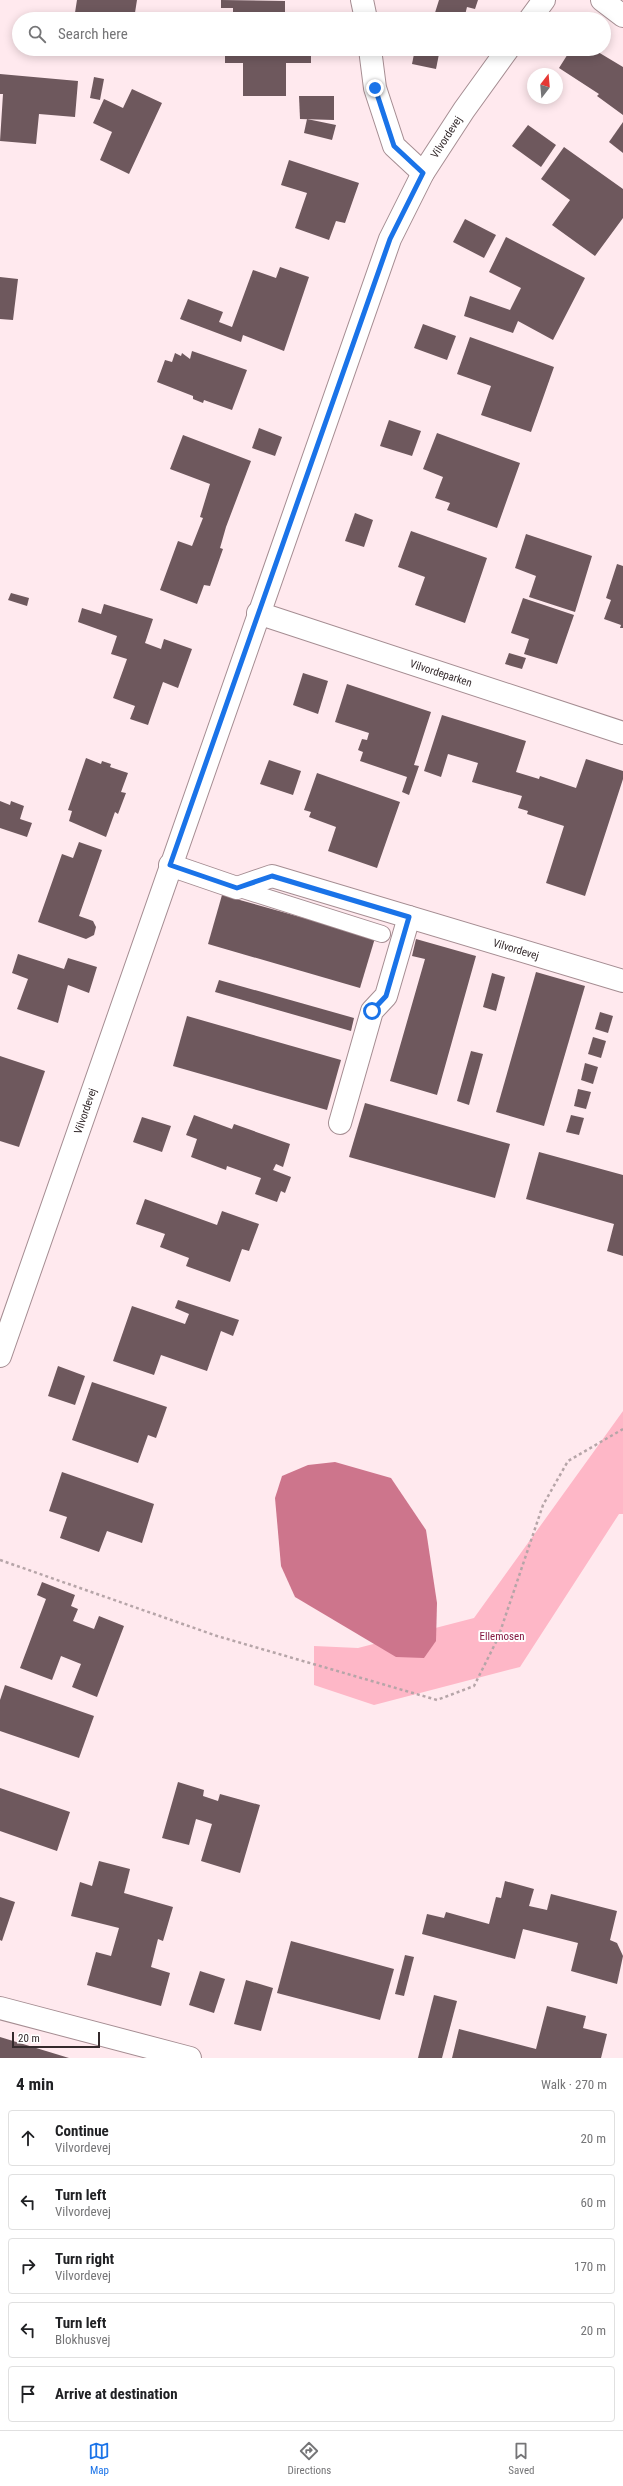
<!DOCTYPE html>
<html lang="en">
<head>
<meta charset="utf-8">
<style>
  body { margin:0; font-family:"Roboto Condensed",sans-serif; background:#f6f6f6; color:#202124 }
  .compass { position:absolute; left:527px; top:68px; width:36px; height:36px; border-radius:50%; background:#fff; box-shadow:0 2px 10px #0003; rotate:16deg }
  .scale { position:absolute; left:12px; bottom:10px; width:88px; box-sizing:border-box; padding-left:4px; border:2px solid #342a2c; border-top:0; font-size:11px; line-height:14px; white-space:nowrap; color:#342a2c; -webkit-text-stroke:3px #fff; paint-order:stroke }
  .stop { position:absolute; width:12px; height:12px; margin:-9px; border:3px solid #1a73e8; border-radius:50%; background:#fff }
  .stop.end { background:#1a73e8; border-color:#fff; box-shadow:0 1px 4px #0008 }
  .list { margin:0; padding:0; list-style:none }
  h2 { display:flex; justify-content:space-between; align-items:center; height:52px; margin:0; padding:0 16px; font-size:17px }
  h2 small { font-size:13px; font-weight:400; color:#757577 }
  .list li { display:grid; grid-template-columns:26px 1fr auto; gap:12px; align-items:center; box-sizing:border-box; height:56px; margin:0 8px 8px; padding:0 8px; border:1px solid #e0e0e0; border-radius:4px }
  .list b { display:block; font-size:15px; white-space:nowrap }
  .list p { margin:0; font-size:13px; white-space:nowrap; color:#757577 }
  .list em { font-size:13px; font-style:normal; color:#757577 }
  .icon { flex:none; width:22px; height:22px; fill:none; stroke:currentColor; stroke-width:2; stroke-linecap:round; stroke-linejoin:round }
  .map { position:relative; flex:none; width:623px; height:2058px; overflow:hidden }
  .search { position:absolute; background:#fff; box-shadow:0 2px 10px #0003; left:12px; right:12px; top:12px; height:44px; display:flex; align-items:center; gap:10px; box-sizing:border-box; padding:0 14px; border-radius:22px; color:#757577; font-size:15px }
  .sheet { height:372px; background:#fff }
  nav { display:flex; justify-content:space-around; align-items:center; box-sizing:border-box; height:56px; border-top:1px solid #e0e0e0; background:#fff; font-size:11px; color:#757577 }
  nav a { display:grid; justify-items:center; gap:2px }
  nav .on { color:#1a73e8 }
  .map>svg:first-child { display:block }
  .green { fill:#feb7c7 }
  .water { fill:#cd758c }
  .building { fill:#6e585d }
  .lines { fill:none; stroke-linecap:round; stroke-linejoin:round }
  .service-casing { stroke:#a58d92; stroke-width:18 }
  .minor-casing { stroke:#a58d92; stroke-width:24 }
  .tertiary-casing { stroke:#a58d92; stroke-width:24 }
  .path { stroke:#b6a5a8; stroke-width:2.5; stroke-dasharray:3 3; stroke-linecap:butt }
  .service { stroke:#fff; stroke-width:16 }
  .minor { stroke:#fff; stroke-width:22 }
  .tertiary { stroke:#fff; stroke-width:22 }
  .route { stroke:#1a73e8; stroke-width:5 }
  .labels { text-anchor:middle; stroke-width:4; stroke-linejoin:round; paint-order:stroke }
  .street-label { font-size:11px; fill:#342a2c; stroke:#fff }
  .park-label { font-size:11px; fill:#861c43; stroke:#fff }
</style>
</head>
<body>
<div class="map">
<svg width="623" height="2058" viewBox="0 0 623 2058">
  <rect width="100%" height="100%" fill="#ffe9ee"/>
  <path class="green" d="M 623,1411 L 623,1514 L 619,1514 L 520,1667 L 374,1705 L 314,1685 L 314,1646 L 358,1648 L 474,1618 Z"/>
  <path class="water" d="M 335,1462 L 391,1478 L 426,1530 L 437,1603 L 436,1641 L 424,1658 L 396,1657 L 295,1597 L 281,1566 L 275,1498 L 282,1476 L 308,1465 Z"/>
  <g class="building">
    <path d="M 77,0 L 137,0 L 134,19 L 74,19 Z"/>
    <path d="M 221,0 L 285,1 L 285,19 L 233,19 L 233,8 L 221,8 Z"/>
    <path d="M 439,0 L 478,0 L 475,9 L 467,7 L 464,19 L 433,19 Z"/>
    <path d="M 225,49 L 311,49 L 311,63 L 286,63 L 286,96 L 243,96 L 243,63 L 225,63 Z"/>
    <path d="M 415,49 L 440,49 L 436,69 L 412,64 Z"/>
    <path d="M 571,49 L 593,49 L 623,67 L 623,115 L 597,96 L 599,94 L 559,68 Z"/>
    <path d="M 0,74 L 78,81 L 75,117 L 39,114 L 36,144 L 0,141 L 3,94 L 0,94 Z"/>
    <path d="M 94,77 L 104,79 L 100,100 L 90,98 Z"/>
    <path d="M 132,89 L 162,103 L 129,174 L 100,160 L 112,132 L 93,123 L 104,99 L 123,108 Z"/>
    <path d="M 299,96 L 334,96 L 334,120 L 300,119 Z"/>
    <path d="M 307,119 L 336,125 L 332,140 L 304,133 Z"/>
    <path d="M 623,122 L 623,153 L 609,142 Z"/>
    <path d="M 528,125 L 556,145 L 541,167 L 512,146 Z"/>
    <path d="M 564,147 L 623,189 L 623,218 L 595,256 L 552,225 L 570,200 L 541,179 Z"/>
    <path d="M 289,160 L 359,183 L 345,223 L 336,221 L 329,240 L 295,228 L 307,193 L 281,185 Z"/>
    <path d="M 465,219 L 496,235 L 484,258 L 453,242 Z"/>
    <path d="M 506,237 L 585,278 L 553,340 L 518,321 L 513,333 L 464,316 L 470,296 L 510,310 L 521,288 L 489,272 Z"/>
    <path d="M 280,267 L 309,277 L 284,351 L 243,335 L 241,342 L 180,319 L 188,299 L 223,312 L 219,322 L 232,327 L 253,270 L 276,278 Z"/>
    <path d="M 0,277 L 18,279 L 13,320 L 0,319 Z"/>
    <path d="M 423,324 L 456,336 L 447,360 L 414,348 Z"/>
    <path d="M 470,337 L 554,367 L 531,432 L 481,415 L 491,386 L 457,374 Z"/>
    <path d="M 192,351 L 247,370 L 232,410 L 204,400 L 203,403 L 193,399 L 193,396 L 157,382 L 165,360 L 172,362 L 175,353 L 181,356 L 182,353 L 190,359 Z"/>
    <path d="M 389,420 L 421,431 L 412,456 L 380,446 Z"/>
    <path d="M 259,428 L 282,437 L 275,456 L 252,448 Z"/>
    <path d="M 437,433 L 520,463 L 497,528 L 447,510 L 450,503 L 435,498 L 443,477 L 423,469 Z"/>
    <path d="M 183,435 L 251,461 L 226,527 L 220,548 L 223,549 L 210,586 L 204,585 L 197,604 L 160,590 L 178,541 L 192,546 L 203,518 L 200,517 L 210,484 L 170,469 Z"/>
    <path d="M 355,513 L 373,520 L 364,547 L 345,541 Z"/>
    <path d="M 411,531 L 487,558 L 465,623 L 415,605 L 425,577 L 398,567 Z"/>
    <path d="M 526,534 L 592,556 L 575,612 L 529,597 L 536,576 L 515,568 Z"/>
    <path d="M 617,564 L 623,566 L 623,628 L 620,628 L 621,625 L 604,619 L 611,600 L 606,598 Z"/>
    <path d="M 11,593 L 29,598 L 27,606 L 8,600 Z"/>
    <path d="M 523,598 L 574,615 L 557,664 L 524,654 L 529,639 L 511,633 Z"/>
    <path d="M 104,604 L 153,619 L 145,643 L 161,649 L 164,639 L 192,649 L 178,688 L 163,682 L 148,725 L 130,719 L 135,706 L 113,698 L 127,659 L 111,654 L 117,636 L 78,622 L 82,608 L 101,614 Z"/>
    <path d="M 509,653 L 526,658 L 522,669 L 505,664 Z"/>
    <path d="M 303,673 L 328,681 L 318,714 L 293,705 Z"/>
    <path d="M 347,684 L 431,712 L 414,765 L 419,766 L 409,795 L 402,792 L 407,777 L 360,761 L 363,752 L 358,750 L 362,739 L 367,740 L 369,733 L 335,722 Z"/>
    <path d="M 442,715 L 526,741 L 516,772 L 539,779 L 540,776 L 576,788 L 586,759 L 623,771 L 623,779 L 585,896 L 546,883 L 564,826 L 527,814 L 528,811 L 518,808 L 522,796 L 472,782 L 478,763 L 448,754 L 441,777 L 424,771 Z"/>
    <path d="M 86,758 L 101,764 L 102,761 L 111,764 L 110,767 L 128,773 L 121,792 L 126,793 L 118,814 L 115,812 L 106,837 L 69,821 L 72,811 L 68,810 Z"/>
    <path d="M 269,760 L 301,771 L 293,795 L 260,784 Z"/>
    <path d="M 317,773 L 400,802 L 377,868 L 328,851 L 336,827 L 309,817 L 311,812 L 304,810 Z"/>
    <path d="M 0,801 L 10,805 L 11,801 L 24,806 L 20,819 L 32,823 L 27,837 L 0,828 Z"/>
    <path d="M 79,842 L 102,850 L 79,916 L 93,921 L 96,927 L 94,935 L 86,939 L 38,922 L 62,854 L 73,858 Z"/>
    <path d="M 222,895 L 375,938 L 360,988 L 208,944 Z"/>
    <path d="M 416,939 L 476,956 L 437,1095 L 390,1081 L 425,959 L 412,956 Z"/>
    <path d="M 18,954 L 64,969 L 68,958 L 97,967 L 89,993 L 68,985 L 58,1023 L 17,1009 L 28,979 L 12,973 Z"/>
    <path d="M 536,972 L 585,986 L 544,1126 L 496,1112 Z"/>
    <path d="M 492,973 L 505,977 L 496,1011 L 483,1007 Z"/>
    <path d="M 219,980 L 354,1018 L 351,1031 L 215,992 Z"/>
    <path d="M 600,1012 L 613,1016 L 608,1033 L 595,1029 Z"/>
    <path d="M 187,1016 L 341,1060 L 327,1110 L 173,1066 Z"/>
    <path d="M 593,1037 L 606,1041 L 601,1058 L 588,1054 Z"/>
    <path d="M 471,1051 L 483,1054 L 469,1105 L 457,1101 Z"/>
    <path d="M 0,1056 L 45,1071 L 19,1147 L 0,1141 Z"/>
    <path d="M 585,1063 L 598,1067 L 593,1084 L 581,1080 Z"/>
    <path d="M 578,1089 L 591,1092 L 586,1109 L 574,1106 Z"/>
    <path d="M 365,1103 L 510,1144 L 495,1198 L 349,1157 Z"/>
    <path d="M 194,1115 L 232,1129 L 234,1124 L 290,1144 L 283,1167 L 276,1164 L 273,1170 L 291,1177 L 285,1193 L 281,1191 L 277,1202 L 255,1194 L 261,1178 L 227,1166 L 226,1170 L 191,1157 L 197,1139 L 186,1135 Z"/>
    <path d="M 571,1115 L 584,1118 L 579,1135 L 566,1132 Z"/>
    <path d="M 142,1117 L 171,1126 L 162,1152 L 133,1142 Z"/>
    <path d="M 539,1152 L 623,1175 L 623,1256 L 607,1251 L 614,1224 L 526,1199 Z"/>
    <path d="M 145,1199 L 217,1225 L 222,1211 L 259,1224 L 249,1251 L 242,1249 L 230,1282 L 186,1266 L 189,1258 L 160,1247 L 165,1234 L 136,1224 Z"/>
    <path d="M 178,1300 L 239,1320 L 233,1336 L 221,1331 L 207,1371 L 161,1355 L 154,1375 L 113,1361 L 132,1306 L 185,1324 L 189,1314 L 175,1308 Z"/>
    <path d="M 58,1366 L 85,1376 L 75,1405 L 48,1396 Z"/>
    <path d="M 92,1382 L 167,1407 L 156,1438 L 148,1435 L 138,1463 L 72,1440 Z"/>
    <path d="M 62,1472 L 154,1504 L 142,1543 L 107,1531 L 99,1552 L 60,1538 L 67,1517 L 49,1511 Z"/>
    <path d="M 42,1582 L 75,1595 L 71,1606 L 78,1609 L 73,1621 L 94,1629 L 99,1616 L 124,1626 L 97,1697 L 72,1687 L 81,1664 L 61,1656 L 52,1680 L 20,1668 L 46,1599 L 37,1595 Z"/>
    <path d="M 5,1685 L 94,1716 L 79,1758 L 0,1731 L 0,1700 Z"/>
    <path d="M 178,1782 L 204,1790 L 203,1796 L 218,1801 L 220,1794 L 260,1805 L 240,1873 L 201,1861 L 212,1824 L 196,1819 L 189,1845 L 162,1838 Z"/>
    <path d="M 0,1788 L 70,1812 L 57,1851 L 0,1831 Z"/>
    <path d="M 99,1861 L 130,1869 L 124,1893 L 173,1907 L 163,1941 L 158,1939 L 151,1967 L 170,1973 L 161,2006 L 87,1985 L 96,1952 L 111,1956 L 119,1928 L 71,1916 L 80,1882 L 92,1886 Z"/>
    <path d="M 505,1881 L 534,1889 L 529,1906 L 547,1910 L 551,1894 L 617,1911 L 610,1940 L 617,1943 L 623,1956 L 617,1984 L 571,1971 L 578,1943 L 523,1929 L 515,1959 L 422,1934 L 427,1914 L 444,1918 L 446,1912 L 489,1924 L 496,1897 L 501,1898 Z"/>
    <path d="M 0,1897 L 15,1902 L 2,1941 L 0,1940 Z"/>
    <path d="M 291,1941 L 394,1969 L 380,2020 L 277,1993 Z"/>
    <path d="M 405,1955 L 414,1957 L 404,1996 L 395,1994 Z"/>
    <path d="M 200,1971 L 225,1979 L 214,2013 L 189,2005 Z"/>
    <path d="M 246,1980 L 273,1988 L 261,2031 L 234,2024 Z"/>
    <path d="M 434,1995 L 457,2001 L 442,2058 L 418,2058 Z"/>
    <path d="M 547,2006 L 586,2016 L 583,2028 L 607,2034 L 601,2058 L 452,2058 L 459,2029 L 536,2049 Z"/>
    <path d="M 0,2037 L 69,2058 L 0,2058 Z"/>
  </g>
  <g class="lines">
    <g class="service-casing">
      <path id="service" d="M 237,888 L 382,934"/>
    </g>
    <g class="minor-casing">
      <g id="minor">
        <path d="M 362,0 L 366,19"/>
        <path d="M 602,0 L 623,16"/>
        <path d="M 370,49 L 375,88 L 394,146 L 423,173"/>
        <path d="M 258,613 L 623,733"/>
        <path d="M 170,865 L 237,888 L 272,876 L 623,981"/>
        <path d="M 340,1123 L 372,1011 L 386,996 L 409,917"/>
        <path d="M 0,2008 L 190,2058"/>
      </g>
    </g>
    <g class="tertiary-casing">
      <g id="tertiary">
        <path d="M 530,19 L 544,0"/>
        <path d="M 0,1356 L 390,239 L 423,173 L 464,110 L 508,49"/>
      </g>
    </g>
    <path class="path" d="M 0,1560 L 217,1636 L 437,1700 L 474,1686 L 498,1638 L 543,1505 L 568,1461 L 623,1429"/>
    <use href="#service" class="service"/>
    <use href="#minor" class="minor"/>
    <use href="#tertiary" class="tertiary"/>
  </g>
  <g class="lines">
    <path class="route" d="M 372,1011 L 386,996 L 409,917 L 272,876 L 237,888 L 170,865 L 390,239 L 423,173 L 394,146 L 375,88"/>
  </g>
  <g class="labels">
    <g class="street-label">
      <text transform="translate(446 137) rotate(-57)" y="4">Vilvordevej</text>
      <text transform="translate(441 673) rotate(18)" y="4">Vilvordeparken</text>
      <text transform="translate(516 949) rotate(17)" y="4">Vilvordevej</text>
      <text transform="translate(85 1111) rotate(-71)" y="4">Vilvordevej</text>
    </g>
    <g class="park-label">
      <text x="502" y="1640">Ellemosen</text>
    </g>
  </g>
</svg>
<svg class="compass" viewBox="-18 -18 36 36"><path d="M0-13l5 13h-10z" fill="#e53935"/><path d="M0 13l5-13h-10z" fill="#757577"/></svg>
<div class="scale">20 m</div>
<div class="stop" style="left:372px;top:1011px"></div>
<div class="stop end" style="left:375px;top:88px"></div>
<div class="search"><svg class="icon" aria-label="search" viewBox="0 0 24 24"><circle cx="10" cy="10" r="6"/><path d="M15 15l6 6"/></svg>Search here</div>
</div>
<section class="sheet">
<h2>4 min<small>Walk · 270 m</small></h2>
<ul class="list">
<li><svg class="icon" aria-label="ahead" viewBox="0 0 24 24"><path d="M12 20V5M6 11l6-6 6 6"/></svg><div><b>Continue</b><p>Vilvordevej</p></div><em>20 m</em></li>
<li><svg class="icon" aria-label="left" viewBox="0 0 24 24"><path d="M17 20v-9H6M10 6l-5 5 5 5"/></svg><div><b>Turn left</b><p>Vilvordevej</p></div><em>60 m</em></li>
<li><svg class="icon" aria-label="right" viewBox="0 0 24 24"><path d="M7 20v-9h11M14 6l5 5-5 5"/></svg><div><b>Turn right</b><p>Vilvordevej</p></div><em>170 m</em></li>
<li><svg class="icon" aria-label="left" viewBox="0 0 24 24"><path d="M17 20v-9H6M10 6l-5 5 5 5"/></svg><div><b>Turn left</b><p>Blokhusvej</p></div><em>20 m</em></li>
<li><svg class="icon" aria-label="arrive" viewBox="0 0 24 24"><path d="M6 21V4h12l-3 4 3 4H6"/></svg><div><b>Arrive at destination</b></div></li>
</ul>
</section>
<nav>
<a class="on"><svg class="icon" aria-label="map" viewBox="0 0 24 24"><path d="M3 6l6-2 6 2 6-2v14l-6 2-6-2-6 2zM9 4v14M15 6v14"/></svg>Map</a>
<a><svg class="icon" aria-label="directions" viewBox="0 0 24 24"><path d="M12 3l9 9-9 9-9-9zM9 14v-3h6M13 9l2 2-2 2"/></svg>Directions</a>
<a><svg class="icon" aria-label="saved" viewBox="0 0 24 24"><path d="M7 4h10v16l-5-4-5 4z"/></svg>Saved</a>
</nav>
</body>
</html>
